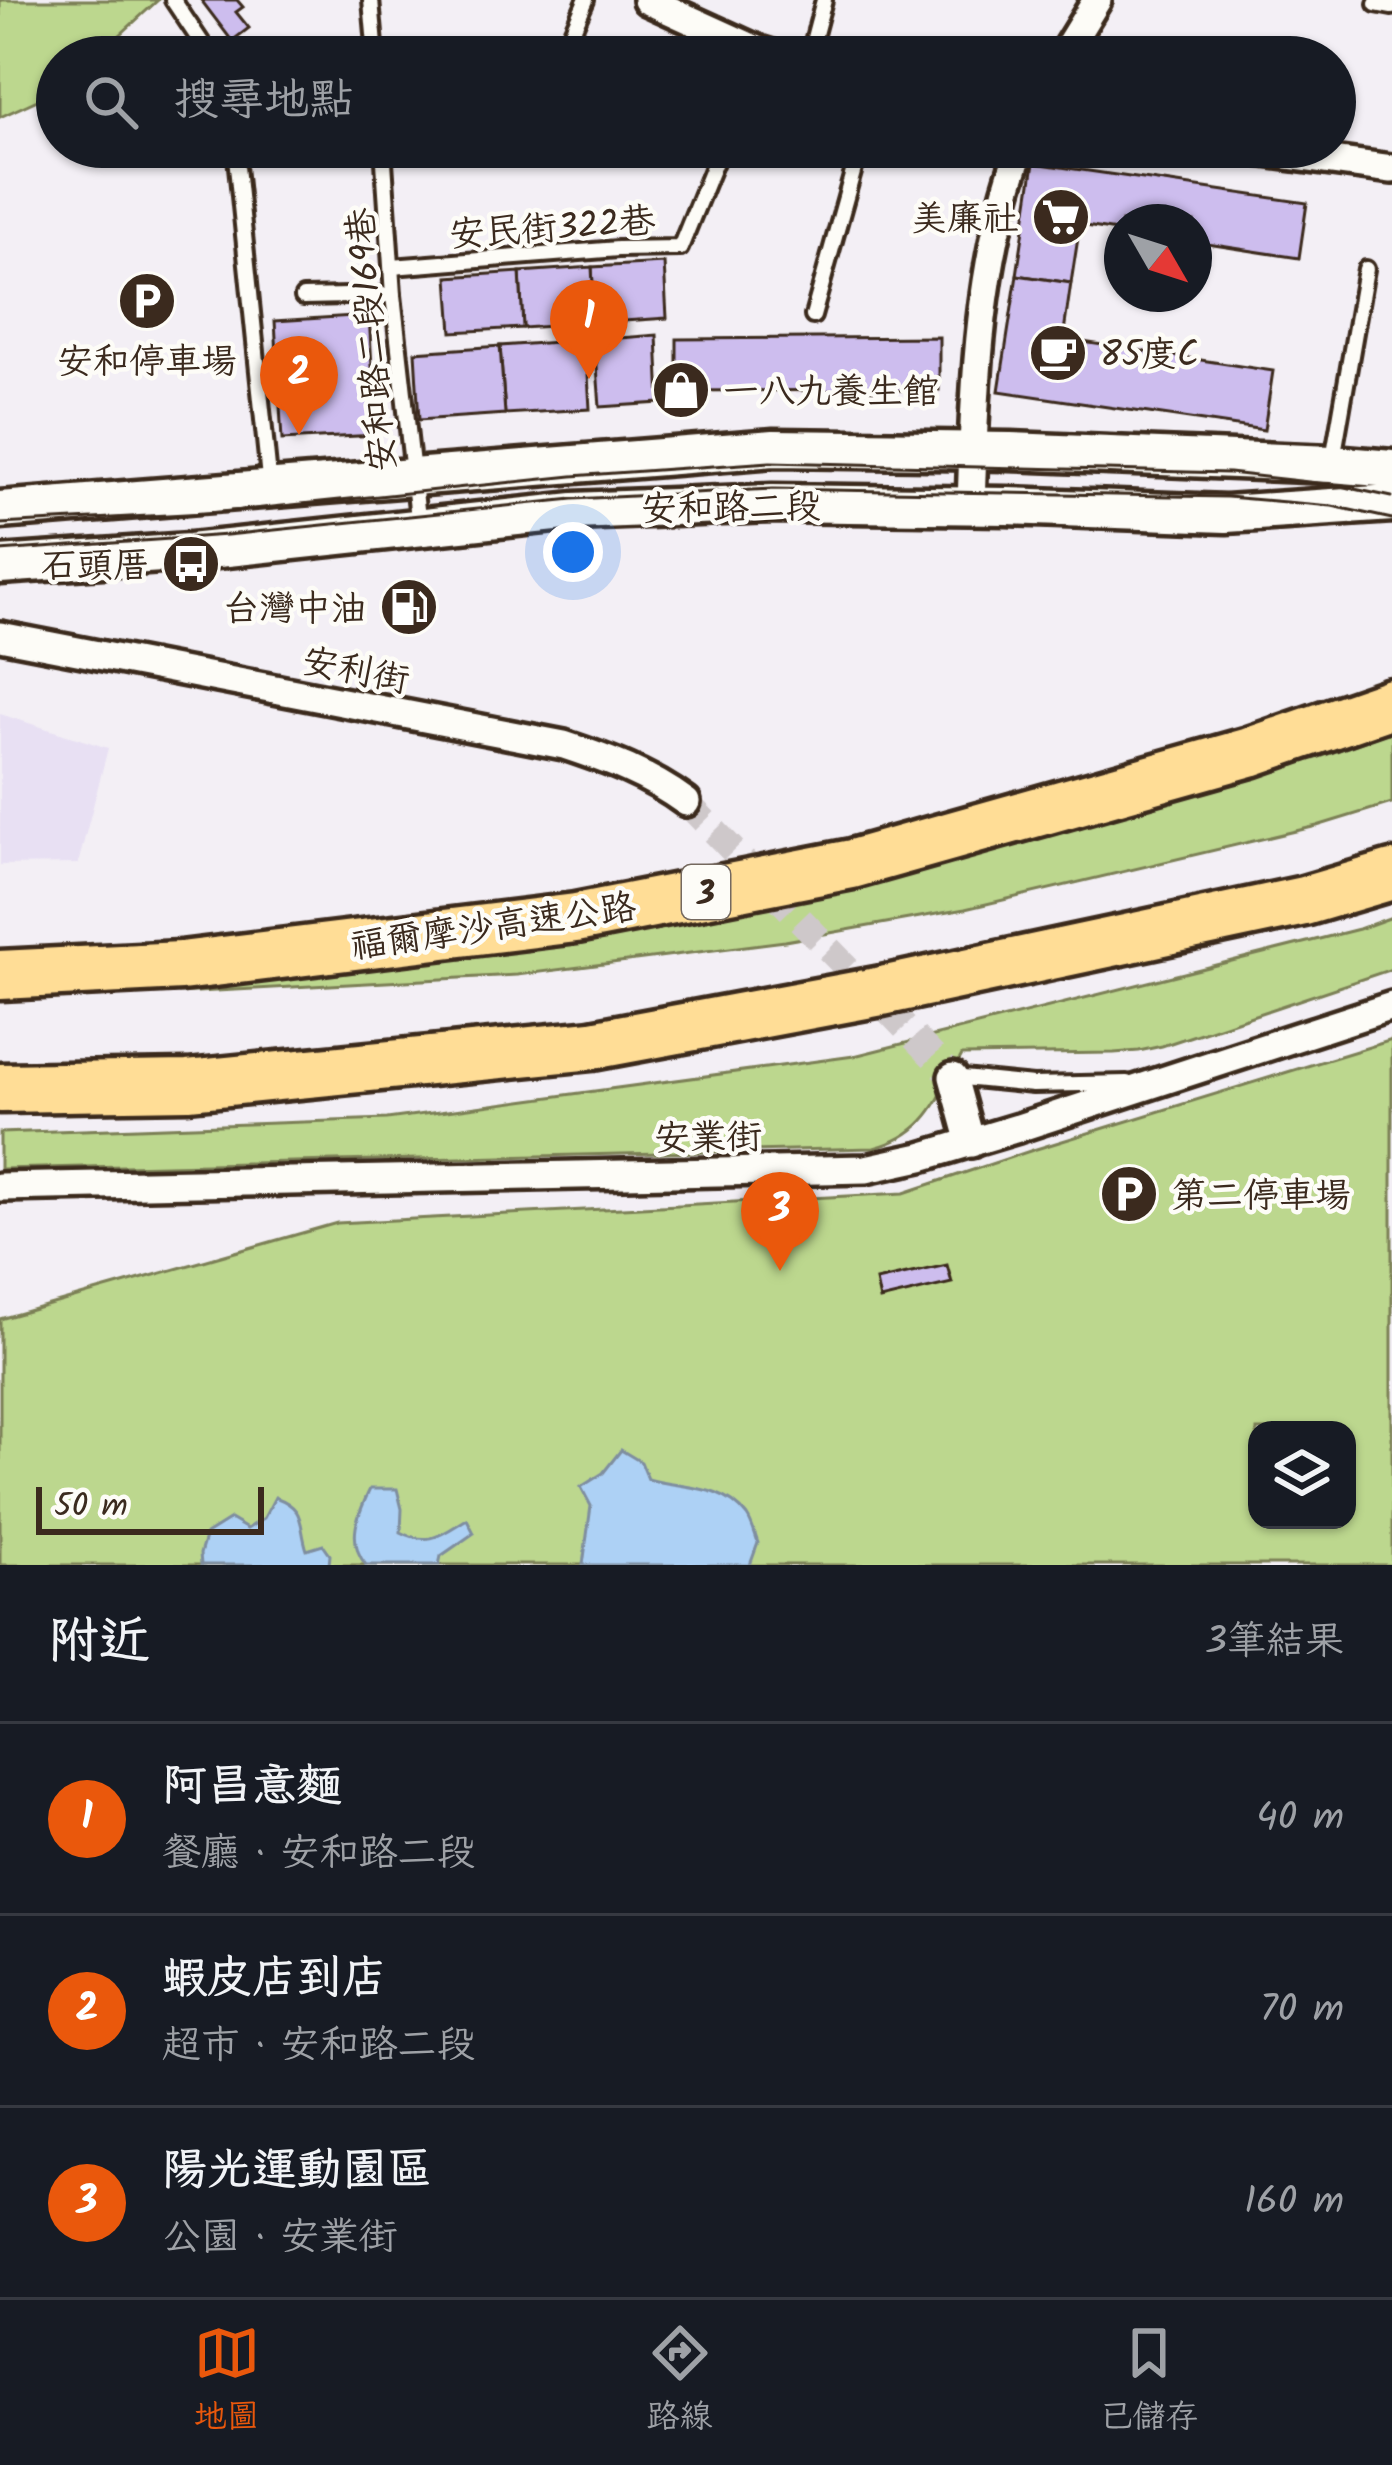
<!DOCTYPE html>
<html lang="zh-TW">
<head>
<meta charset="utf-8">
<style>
  body { margin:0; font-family:Kalam,"LXGW WenKai TC",sans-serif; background:#20242c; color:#f1f3f6 }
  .controls { position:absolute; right:36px; bottom:36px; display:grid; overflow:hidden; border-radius:24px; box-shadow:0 3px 9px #0004 }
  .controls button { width:108px; height:108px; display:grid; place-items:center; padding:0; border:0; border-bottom:3px solid #363941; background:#171b24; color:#f1f3f6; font:60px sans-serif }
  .compass { position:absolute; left:1104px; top:204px; width:108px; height:108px; border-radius:50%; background:#171b24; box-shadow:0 3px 9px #0004; rotate:129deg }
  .scale { position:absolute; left:36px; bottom:30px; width:228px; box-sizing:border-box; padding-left:12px; border:6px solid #3b2a1e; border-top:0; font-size:33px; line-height:42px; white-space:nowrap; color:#3b2a1e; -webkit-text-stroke:9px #fdfcf7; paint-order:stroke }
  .you { position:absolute; left:573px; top:552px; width:42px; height:42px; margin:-30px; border:9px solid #fff; border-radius:50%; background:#1a73e8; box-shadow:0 0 0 18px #1a73e833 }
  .badge { display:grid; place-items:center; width:78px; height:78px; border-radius:50%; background:#ea580c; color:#fff; font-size:39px; font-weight:700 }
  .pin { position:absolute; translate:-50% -99px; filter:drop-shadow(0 3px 6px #0008) }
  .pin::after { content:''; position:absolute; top:63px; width:42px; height:36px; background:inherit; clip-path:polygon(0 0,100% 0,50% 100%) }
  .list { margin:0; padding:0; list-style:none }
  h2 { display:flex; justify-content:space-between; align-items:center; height:156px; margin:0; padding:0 48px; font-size:51px }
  h2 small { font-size:39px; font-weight:400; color:#9ea1a6 }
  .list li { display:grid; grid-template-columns:78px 1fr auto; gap:36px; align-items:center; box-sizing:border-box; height:192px; padding:0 48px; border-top:3px solid #363941 }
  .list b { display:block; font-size:45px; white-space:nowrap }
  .list p { margin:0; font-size:39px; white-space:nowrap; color:#9ea1a6 }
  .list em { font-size:39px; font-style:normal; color:#9ea1a6 }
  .icon { flex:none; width:66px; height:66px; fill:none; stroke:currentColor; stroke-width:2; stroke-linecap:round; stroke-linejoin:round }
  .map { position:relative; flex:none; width:1392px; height:1565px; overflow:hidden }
  .search { position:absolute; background:#171b24; box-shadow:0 3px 9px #0004; left:36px; right:36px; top:36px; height:132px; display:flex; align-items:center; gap:30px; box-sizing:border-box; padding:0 42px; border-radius:66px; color:#9ea1a6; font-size:45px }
  .sheet { height:732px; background:#171b24 }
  nav { display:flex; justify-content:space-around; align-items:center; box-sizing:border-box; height:168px; border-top:3px solid #363941; background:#171b24; font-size:33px; color:#9ea1a6 }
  nav a { display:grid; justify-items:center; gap:6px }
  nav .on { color:#ea580c }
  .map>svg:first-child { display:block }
  .built { fill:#e8e0f3 }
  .green { fill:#bcd78e; stroke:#7c8056; stroke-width:3; fill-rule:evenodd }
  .water { fill:#add1f5; stroke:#7f8e9f; stroke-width:3 }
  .building { fill:#cdbdee; stroke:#3b2a1e; stroke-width:3 }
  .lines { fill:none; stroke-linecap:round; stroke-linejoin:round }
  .minor-tunnel { stroke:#cec8ca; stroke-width:27; stroke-dasharray:27 14; stroke-linecap:butt }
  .service-casing { stroke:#3b2a1e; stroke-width:22 }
  .minor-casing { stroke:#3b2a1e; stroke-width:36 }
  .secondary-casing { stroke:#3b2a1e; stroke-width:45 }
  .motorway-casing { stroke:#3b2a1e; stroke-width:57 }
  .service { stroke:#fdfcf7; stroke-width:14 }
  .minor { stroke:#fdfcf7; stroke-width:27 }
  .secondary { stroke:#fdfcf7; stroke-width:36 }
  .motorway { stroke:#ffdd96; stroke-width:48 }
  .tram { stroke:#3b2a1e; stroke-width:3 }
  .labels { text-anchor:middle; stroke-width:9; stroke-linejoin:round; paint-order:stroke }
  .shield { fill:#fdfcf7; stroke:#75695f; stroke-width:3 }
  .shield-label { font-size:33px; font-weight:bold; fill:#3b2a1e }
  .poi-label { font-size:36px; fill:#3b2a1e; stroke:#fdfcf7; text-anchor:end }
  .street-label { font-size:36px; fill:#3b2a1e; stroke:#fdfcf7 }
</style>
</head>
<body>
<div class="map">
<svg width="1392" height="1565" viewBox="0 0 1392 1565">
  <rect width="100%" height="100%" fill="#f3eff5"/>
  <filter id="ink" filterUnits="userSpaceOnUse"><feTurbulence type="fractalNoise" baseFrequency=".00833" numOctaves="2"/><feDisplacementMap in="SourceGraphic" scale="24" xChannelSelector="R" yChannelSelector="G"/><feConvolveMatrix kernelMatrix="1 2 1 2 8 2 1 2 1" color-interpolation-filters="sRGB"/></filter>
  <g filter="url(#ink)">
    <path class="built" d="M 0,714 L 108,748 L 78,864 L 0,865 Z"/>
    <g class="green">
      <path d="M 0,0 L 158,0 L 96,57 L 57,57 L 57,91 L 0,117 Z"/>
      <path d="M 1392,731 L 1392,803 L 1317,826 L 965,909 L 785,941 L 517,975 L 178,993 L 413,953 L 651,925 L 780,905 L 1317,758 Z"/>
      <path d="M 1392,917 L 1392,969 L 1162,1046 L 1139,1051 L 1114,1053 L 962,1055 C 937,1100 928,1134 874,1148 L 0,1169 L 0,1133 L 387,1119 L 854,1056 L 1359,929 Z"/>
      <path d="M 1392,1040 L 1392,1565 L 0,1565 L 0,1319 L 337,1223 L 904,1193 L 1033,1150 ZM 1257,1430 L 1347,1430 L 1347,1520 L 1257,1520 Z"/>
    </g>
    <g class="water">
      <path d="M 621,1450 L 641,1462 L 648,1479 C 683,1489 723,1484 747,1516 C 752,1523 755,1535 758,1543 L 750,1565 L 583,1565 L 591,1506 L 581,1487 L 603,1473 Z"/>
      <path d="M 370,1489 L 397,1489 L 402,1509 L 401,1532 C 430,1547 442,1534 467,1519 L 474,1533 L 441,1556 L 439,1565 L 366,1565 C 346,1541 358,1514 370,1489 Z"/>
      <path d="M 275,1497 C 307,1509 298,1523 307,1550 L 323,1545 L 330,1555 L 329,1565 L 201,1565 L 200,1554 L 206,1534 L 230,1519 L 247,1529 L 264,1518 Z"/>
    </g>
    <g class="building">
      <path d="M 201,0 L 237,0 L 243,7 L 236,12 L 249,28 L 232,41 Z"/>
      <path d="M 1034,163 L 1307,203 L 1299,258 L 1194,242 L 1194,222 L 1122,222 L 1122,232 L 1080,225 L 1071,283 L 1017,275 Z"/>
      <path d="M 664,263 L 667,318 L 595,323 L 592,267 Z"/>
      <path d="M 592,267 L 595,323 L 523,328 L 520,272 Z"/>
      <path d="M 520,272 L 523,328 L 452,332 L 448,277 Z"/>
      <path d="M 1017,275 L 1071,283 L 1063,339 L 1273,371 L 1264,430 L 999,391 Z"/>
      <path d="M 369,315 L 376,435 L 282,440 L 275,321 Z"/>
      <path d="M 657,335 L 660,403 L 600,407 L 595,340 Z"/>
      <path d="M 939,337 L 939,390 L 677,391 L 677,339 Z"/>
      <path d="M 586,340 L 590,409 L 505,414 L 500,346 Z"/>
      <path d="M 500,346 L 505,414 L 419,420 L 415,352 Z"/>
      <path d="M 947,1265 L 952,1283 L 880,1300 L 876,1281 Z"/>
    </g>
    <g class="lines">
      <path class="minor-tunnel" d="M 686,802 L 953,1077"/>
      <g class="service-casing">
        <g id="service">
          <path d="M 173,0 L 211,57"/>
          <path d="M 371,0 L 376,57"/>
          <path d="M 1376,4 L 1392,7"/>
          <path d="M 561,57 L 586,0"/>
          <path d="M 809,57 L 824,0"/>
          <path d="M 235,147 L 270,488"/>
          <path d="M 383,147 L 393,295 L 419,527"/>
          <path d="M 549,155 L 550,147"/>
          <path d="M 392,267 L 618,249 L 680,248 L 721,147"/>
          <path d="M 303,297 L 393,295"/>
          <path d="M 813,316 L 860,147"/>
          <path d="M 1333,459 L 1366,269"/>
          <path d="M 953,1077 L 1033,1085 L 1127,1083"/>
        </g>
      </g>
      <g class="minor-casing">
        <g id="minor">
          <path d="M 647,0 L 759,51 L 778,57"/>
          <path d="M 1062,57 L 1097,0"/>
          <path d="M 1227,147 L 1392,169"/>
          <path d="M 971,506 C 975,385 978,262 1021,147"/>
          <path d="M 0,636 L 564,745 C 609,760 648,774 686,802"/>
          <path d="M 953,1077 L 971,1143"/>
          <path d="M 0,1187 L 866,1169 L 921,1157 L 1018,1128 L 1392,1006"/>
        </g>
      </g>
      <g class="secondary-casing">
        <g id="secondary">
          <path d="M 0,510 L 774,448 L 1010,451 L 1332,464 L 1392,469"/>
          <path d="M 0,565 L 190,552 L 574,511 L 772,503 L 1007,506 L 1226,514 L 1392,503"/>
        </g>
      </g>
      <g class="motorway-casing">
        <g id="motorway">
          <path d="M 0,975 L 181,966 L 576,918 L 852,864 L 1250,752 L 1392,703"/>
          <path d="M 0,1088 L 188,1085 L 592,1045 L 882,991 L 1304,901 L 1392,875"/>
        </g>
      </g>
      <use href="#service" class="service"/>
      <use href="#minor" class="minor"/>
      <use href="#secondary" class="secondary"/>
      <use href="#motorway" class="motorway"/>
      <g class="tram">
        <path d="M 0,524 L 223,512 L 572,476 L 770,462 L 1229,473 L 1336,485 L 1392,497"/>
        <path d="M 0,551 L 227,535 L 573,499 L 773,489 L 1227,497 L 1332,506 L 1392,519"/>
      </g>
    </g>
  </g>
  <defs>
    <g id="supermarket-disc" transform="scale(3)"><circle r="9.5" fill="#3b2a1e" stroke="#fdfcf7"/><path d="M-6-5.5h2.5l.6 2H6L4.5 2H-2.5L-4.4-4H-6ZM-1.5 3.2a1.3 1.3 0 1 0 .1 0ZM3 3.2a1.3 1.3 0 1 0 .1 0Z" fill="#fff"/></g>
    <g id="parking-disc" transform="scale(3)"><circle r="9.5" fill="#3b2a1e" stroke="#fdfcf7"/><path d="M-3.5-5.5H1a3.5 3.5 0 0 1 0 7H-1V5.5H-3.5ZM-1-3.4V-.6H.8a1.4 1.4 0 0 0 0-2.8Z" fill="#fff"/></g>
    <g id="cafe-disc" transform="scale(3)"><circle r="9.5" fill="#3b2a1e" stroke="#fdfcf7"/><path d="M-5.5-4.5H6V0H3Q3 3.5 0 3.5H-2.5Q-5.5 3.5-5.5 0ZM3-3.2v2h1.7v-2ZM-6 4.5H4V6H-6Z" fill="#fff"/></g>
    <g id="shop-disc" transform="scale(3)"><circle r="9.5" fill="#3b2a1e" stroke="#fdfcf7"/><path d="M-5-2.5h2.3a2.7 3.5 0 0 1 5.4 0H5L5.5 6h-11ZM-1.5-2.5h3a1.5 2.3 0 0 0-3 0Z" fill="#fff"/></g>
    <g id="bus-disc" transform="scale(3)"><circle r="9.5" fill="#3b2a1e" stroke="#fdfcf7"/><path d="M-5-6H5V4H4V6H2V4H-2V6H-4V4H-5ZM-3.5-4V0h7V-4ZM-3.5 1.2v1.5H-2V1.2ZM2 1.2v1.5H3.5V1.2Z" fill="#fff"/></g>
    <g id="fuel-disc" transform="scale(3)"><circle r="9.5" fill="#3b2a1e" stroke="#fdfcf7"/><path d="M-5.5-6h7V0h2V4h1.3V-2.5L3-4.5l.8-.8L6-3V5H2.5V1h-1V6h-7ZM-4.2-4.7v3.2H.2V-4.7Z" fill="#fff"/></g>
  </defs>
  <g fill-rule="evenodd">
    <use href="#supermarket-disc" x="1061" y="217"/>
    <use href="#parking-disc" x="147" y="301"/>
    <use href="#cafe-disc" x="1058" y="353"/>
    <use href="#shop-disc" x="681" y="390"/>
    <use href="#bus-disc" x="191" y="564"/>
    <use href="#fuel-disc" x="409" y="607"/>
    <use href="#parking-disc" x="1129" y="1194"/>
  </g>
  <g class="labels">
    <rect class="shield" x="682" y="865" width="48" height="54" rx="9"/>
    <g class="shield-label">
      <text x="706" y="904">3</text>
    </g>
    <g class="poi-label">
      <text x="1019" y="230">美廉社</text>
      <text x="1100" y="366" text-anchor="start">85度C</text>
      <text x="147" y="373" text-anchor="middle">安和停車場</text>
      <text x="723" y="403" text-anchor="start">一八九養生館</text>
      <text x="149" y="577">石頭厝</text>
      <text x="367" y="620">台灣中油</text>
      <text x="1171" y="1207" text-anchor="start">第二停車場</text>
    </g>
    <g class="street-label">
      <text transform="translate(552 226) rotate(-4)" y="13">安民街322巷</text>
      <text transform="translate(370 340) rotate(-95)" y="13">安和路二段169巷</text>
      <text transform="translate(731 506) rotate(-1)" y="13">安和路二段</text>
      <text transform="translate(356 669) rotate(11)" y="13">安利街</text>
      <text transform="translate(493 925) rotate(-8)" y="13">福爾摩沙高速公路</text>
      <text transform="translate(708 1136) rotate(-1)" y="13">安業街</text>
    </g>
  </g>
</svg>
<div class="controls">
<button><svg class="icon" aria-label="layers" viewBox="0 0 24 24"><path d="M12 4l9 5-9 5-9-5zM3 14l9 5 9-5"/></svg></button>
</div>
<svg class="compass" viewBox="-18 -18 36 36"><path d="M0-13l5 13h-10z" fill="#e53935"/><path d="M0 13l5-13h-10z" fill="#9ea1a6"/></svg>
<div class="scale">50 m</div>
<div class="you"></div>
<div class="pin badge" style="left:589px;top:379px">1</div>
<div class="pin badge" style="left:299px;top:435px">2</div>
<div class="pin badge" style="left:780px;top:1271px">3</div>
<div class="search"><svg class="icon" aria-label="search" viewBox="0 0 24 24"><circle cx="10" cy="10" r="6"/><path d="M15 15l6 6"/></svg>搜尋地點</div>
</div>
<section class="sheet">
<h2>附近<small>3筆結果</small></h2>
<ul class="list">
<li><span class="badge">1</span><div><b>阿昌意麵</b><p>餐廳 · 安和路二段</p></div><em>40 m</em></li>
<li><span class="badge">2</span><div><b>蝦皮店到店</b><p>超市 · 安和路二段</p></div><em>70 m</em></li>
<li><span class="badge">3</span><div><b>陽光運動園區</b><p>公園 · 安業街</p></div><em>160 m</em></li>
</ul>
</section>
<nav>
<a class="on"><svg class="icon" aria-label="map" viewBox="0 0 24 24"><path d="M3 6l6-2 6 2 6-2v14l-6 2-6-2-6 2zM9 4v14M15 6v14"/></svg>地圖</a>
<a><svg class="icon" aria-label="directions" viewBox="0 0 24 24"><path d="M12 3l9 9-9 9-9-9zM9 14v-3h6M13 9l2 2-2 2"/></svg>路線</a>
<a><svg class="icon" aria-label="saved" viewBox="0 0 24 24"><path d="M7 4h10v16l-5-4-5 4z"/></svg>已儲存</a>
</nav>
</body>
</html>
